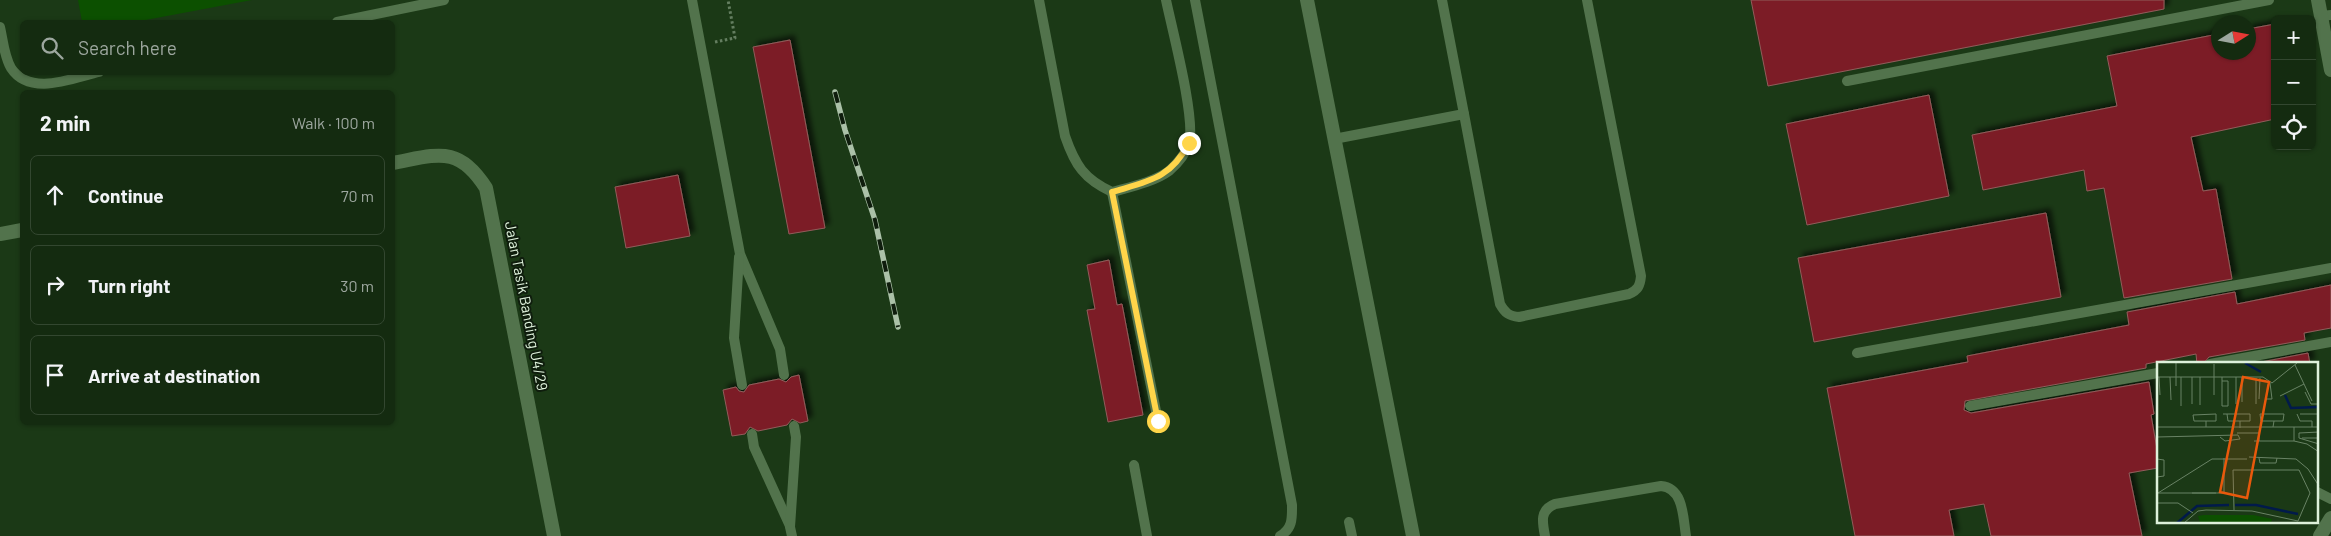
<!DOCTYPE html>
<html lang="en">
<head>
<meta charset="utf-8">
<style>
  body { margin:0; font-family:Barlow,sans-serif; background:#1d3319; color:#f1f3f6 }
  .controls { position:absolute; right:15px; top:15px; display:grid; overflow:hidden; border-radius:8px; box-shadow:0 1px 4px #0004 }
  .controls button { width:45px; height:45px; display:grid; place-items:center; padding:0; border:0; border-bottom:1px solid #334730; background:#142b10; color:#f1f3f6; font:25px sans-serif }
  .compass { position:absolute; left:2211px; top:15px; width:45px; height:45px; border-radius:50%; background:#142b10; box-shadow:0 1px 4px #0004; rotate:79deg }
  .stop { position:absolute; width:15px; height:15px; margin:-11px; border:4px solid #ffd54a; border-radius:50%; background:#fff }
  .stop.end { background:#ffd54a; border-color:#fff; box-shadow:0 1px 5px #0008 }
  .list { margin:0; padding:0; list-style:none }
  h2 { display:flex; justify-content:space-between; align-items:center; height:65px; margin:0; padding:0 20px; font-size:21px }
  h2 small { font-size:16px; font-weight:400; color:#9da79f }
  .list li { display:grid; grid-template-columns:32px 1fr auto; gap:15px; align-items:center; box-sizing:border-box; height:80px; margin:0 10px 10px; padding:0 10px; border:1px solid #334730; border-radius:8px }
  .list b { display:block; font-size:19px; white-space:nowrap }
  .list em { font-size:16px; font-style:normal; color:#9da79f }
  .icon { flex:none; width:28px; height:28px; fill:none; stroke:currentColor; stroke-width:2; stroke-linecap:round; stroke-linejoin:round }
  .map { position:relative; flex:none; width:2331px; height:536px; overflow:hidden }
  .search { position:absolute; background:#142b10; box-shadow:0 1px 4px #0004; left:20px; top:20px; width:375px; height:55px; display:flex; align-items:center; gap:12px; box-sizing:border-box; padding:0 18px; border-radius:8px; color:#9da79f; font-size:19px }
  .panel { position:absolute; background:#142b10; box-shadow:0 1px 4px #0004; left:20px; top:90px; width:375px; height:335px; border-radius:8px }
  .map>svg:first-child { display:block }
  .green { fill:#0c5000 }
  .building { fill:#7b1d25; stroke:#915c5b; filter:url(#shadow) }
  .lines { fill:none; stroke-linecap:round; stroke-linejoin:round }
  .path { stroke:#647e60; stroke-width:3; stroke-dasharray:2.5 2.5; stroke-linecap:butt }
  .service { stroke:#52734c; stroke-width:10 }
  .minor { stroke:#52734c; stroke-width:14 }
  .rail-casing { stroke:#abc1a8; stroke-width:5.5 }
  .rail { stroke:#0f1d0d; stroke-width:4; stroke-dasharray:11; stroke-linecap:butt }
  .route { stroke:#ffd54a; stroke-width:6 }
  .labels { text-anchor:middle; stroke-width:4; stroke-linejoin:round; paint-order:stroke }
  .street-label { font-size:15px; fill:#def1db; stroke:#0f1d0d }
  .inset-river { fill:none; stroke:#011a4b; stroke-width:2.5 }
  .inset-road { fill:none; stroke:#698365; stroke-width:1 }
  .view { fill:#e8590c; fill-opacity:0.15; stroke:#e8590c; stroke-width:2.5 }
  .inset-edge { fill:none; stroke:#def1db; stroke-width:2.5 }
</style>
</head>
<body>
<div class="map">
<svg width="2331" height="536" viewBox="0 0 2331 536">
  <defs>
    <filter id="shadow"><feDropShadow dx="4.5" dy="-4.5" stdDeviation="2.5" flood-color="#0009"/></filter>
  </defs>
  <rect width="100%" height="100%" fill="#1b3916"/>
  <path class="green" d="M 78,0 L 252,0 L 135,22 L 82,22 Z"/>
  <g class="building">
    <path d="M 1751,0 L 2164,0 L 2164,9 L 1768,86 Z"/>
    <path d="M 2275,24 L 2275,119 L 2191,137 L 2203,191 L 2216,189 L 2232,279 L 2124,298 L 2104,188 L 2087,191 L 2084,170 L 1983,190 L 1972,135 L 2117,106 L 2107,56 L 2218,34 L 2218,52 L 2248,52 L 2248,29 Z"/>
    <path d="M 790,40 L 825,228 L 789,234 L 753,47 Z"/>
    <path d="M 1929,95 L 1949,196 L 1807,225 L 1786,124 Z"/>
    <path d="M 678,175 L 690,236 L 626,248 L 615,187 Z"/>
    <path d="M 2046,213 L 2061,297 L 1814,342 L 1798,258 Z"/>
    <path d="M 1109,260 L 1117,305 L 1122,304 L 1143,415 L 1108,422 L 1087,310 L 1095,309 L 1087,265 Z"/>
    <path d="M 2331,285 L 2331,328 L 2304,333 L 2305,340 L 2209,357 L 2203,364 L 2197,364 L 2196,354 L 2146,364 L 2146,368 L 1965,401 L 1964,410 L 1971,413 L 2149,382 L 2154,414 L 2151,415 L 2158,455 L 2158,468 L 2129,473 L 2142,536 L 1991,536 L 1984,504 L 1949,510 L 1954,536 L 1855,536 L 1827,388 L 1968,362 L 1967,356 L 2129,325 L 2127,312 L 2235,292 L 2237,304 Z"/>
    <path d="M 2308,353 L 2310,364 L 2251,364 Z"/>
    <path d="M 799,375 L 808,421 L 800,423 L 792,419 L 787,425 L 758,431 L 750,427 L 745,434 L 732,436 L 723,390 L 736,387 L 739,391 L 744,392 L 749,385 L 779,379 L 786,382 L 791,377 Z"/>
  </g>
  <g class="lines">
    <path class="path" d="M 715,42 L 735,38 L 728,0"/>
    <g class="service">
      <path d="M 692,0 L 740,254 L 780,349 L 784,375"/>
      <path d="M 1039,0 L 1065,136 C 1075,165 1084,179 1112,192 C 1130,187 1154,182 1169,171 C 1177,164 1186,153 1189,143 C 1196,119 1172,29 1166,0"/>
      <path d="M 1195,0 L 1292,505 C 1292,518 1293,528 1280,536"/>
      <path d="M 2321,16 L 2331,15"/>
      <path d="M 337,22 L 444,0"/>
      <path d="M 0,27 C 3,40 4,56 11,68 C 30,97 73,78 99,72"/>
      <path d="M 1847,81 L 2269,0"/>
      <path d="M 1464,114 L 1500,304 C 1505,313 1509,316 1519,317 L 1629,294 C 1638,290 1640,286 1641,276 L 1587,0"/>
      <path d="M 1334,139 L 1464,114 L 1442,0"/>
      <path d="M 1112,192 L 1158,421"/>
      <path d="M 739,257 L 734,338 L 742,385"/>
      <path d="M 1857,353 L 2331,268"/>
      <path d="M 2210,364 L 2331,342"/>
      <path d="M 1970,406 L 2158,373"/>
      <path d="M 752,434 L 754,447 L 790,526"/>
      <path d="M 1134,465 L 1147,536"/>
      <path d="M 2317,492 L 2331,499"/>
      <path d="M 1349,522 L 1352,536"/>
      <path d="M 792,536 L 790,527 L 796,437 L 794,426"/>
      <path d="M 1545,536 C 1542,521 1540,510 1555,504 L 1661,486 C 1684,488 1683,518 1686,536"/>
    </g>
    <g class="minor">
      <path d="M 1307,0 L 1413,536"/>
      <path d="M 2318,0 L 2331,70"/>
      <path d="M 392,163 C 437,155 458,144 486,188 L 554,536"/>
      <path d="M 0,234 L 22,230"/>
      <path d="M 2320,536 L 2331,518"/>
    </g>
    <g class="rail-casing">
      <path id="rail" d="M 835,92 L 845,130 L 875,220 L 898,327"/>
    </g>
    <use href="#rail" class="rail"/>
  </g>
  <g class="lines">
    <path class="route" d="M 1158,421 L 1112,192 C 1149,181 1170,179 1189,143"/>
  </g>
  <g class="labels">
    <g class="street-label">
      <text transform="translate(526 306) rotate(79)" y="5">Jalan Tasik Banding U4/29</text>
    </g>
  </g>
  <g transform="translate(2157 362)">
    <rect width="161" height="161" fill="#1b3916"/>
    <path d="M 47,153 L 96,153 L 115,157 L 114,161 L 43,161 L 41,154 Z" fill="#0c5000"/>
    <path class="inset-river" d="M 88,1 L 104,10M 128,33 L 134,46 L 162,45M 78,143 L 99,143 L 141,152M 20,161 L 40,144 L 72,143"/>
    <path class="inset-road" d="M 19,1 L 19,24M 138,3 L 155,39M 0,15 L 106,15M 2,15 L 3,33M 13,15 L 14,38M 35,15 L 35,42M 65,15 L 65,44 L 71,44 L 71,19 L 65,19M 106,15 L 115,21 L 140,1M 148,30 L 154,42 L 162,42M 57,33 L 57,2M 123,34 L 147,22M 102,37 L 103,16M 109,37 L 115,37 L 113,21M 85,40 L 85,15M 79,42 L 79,15M 99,42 L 99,16M 43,43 L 43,15M 24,44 L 24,15M 66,52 L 93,52 L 93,59 L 83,59M 70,52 L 71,59 L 83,59 L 83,66M 140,52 L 143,59 L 155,59 L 155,65M 143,52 L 162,52M 49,59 L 59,59 L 59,52 L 36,53 L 37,59 L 49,59 L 49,65M 0,65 L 162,65M 116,65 L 117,59 L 104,59 L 103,52 L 127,52 L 126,59 L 117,59M 137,65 L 137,79 L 150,82 L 162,90M 162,70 L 142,71 L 142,76 L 162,82M 80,71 L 102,71 L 102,79M 0,75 L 81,73 L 83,77 L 68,79 L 63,75M 145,76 L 162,76M 97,79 L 137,79M 92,95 L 139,97 L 151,107 L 162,124M 102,96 L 103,101 L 119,101 L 120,96M 0,97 L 7,98 L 7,114 L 0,115M 0,131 L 67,131 L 67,96M 1,131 L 55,97 L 90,97M 35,131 L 59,131M 0,141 L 21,141 L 36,151M 77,148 L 76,108 L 142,108 L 153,131 L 141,159M 27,161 L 41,149 L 49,148 L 95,149 L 141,159"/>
    <path class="view" d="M 86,15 L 112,20 L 90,136 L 63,130 Z"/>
    <rect width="161" height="161" class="inset-edge"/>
  </g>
</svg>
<div class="controls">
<button>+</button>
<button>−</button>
<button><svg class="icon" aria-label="locate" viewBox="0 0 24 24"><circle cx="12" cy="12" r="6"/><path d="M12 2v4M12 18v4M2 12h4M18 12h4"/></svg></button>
</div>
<svg class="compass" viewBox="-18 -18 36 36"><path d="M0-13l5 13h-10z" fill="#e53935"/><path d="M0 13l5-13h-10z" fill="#9da79f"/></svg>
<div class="stop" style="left:1158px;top:421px"></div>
<div class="stop end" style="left:1189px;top:143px"></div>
<div class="search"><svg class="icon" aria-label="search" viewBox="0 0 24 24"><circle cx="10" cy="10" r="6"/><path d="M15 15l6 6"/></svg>Search here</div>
<section class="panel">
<h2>2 min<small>Walk · 100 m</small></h2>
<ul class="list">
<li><svg class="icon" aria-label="ahead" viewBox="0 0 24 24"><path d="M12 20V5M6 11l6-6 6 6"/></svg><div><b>Continue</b></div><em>70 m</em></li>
<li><svg class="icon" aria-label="right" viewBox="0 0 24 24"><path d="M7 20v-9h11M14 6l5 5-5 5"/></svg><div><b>Turn right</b></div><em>30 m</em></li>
<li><svg class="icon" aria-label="arrive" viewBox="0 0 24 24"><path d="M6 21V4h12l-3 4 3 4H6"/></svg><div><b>Arrive at destination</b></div></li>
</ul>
</section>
</div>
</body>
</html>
